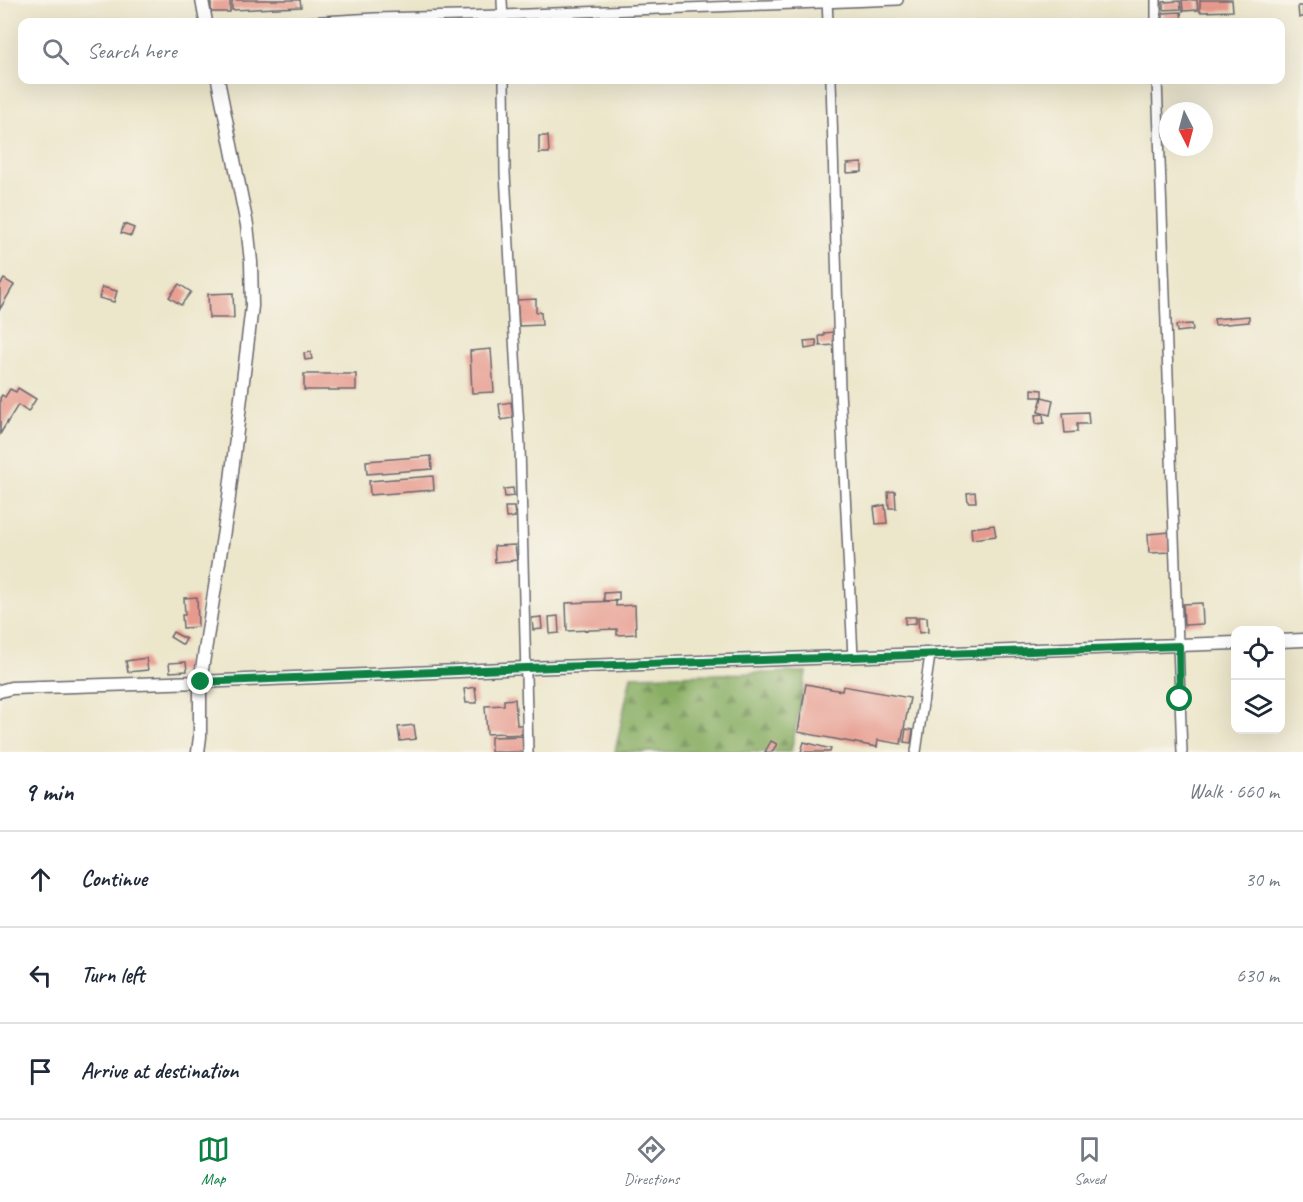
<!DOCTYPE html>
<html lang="en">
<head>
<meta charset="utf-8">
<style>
  body { margin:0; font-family:Caveat,sans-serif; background:#f6f6f7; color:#1f2937 }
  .controls { position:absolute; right:18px; bottom:18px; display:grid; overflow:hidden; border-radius:12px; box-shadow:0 6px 24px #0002 }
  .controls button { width:54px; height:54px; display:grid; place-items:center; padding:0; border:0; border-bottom:2px solid #e0e1e3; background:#fff; color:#1f2937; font:30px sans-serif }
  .compass { position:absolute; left:1159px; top:102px; width:54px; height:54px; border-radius:50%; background:#fff; box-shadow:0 6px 24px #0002; rotate:174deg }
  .stop { position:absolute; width:18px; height:18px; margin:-14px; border:4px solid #0b8043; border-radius:50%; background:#fff }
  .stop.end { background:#0b8043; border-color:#fff; box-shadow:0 2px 6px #0008 }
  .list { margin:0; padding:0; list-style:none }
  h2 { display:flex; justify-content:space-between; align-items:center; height:78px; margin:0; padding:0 24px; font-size:26px }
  h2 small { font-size:20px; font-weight:400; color:#747a83 }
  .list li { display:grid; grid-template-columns:39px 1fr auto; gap:18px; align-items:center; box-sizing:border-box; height:96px; padding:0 24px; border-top:2px solid #e0e1e3 }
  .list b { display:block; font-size:22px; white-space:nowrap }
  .list em { font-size:20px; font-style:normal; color:#747a83 }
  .icon { flex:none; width:33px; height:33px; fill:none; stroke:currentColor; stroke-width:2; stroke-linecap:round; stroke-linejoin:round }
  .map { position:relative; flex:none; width:1303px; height:752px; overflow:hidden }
  .search { position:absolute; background:#fff; box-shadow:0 6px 24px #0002; left:18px; right:18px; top:18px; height:66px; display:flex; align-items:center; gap:15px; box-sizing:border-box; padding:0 21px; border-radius:12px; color:#747a83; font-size:22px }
  .sheet { height:366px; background:#fff }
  nav { display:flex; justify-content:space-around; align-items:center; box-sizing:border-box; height:84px; border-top:2px solid #e0e1e3; background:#fff; font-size:16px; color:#747a83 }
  nav a { display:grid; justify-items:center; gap:3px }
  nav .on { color:#0b8043 }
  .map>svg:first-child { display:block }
  .forest { fill:url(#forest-firs); stroke:#556850; stroke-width:1.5 }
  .building { fill:#e7998d }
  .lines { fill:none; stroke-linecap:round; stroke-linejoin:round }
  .minor-casing { stroke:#69676d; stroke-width:12 }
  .tertiary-casing { stroke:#69676d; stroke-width:15 }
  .minor { stroke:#fff; stroke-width:9 }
  .tertiary { stroke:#fff; stroke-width:12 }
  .route { stroke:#0b8043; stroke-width:8 }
</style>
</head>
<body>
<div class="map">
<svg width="1303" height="752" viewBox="0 0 1303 752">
  <defs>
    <pattern id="forest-firs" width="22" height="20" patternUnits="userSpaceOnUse" patternTransform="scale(1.5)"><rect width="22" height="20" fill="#88ae64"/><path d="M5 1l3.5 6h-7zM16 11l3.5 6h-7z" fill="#6f8d54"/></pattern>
  </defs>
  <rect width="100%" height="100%" fill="#f7f3e8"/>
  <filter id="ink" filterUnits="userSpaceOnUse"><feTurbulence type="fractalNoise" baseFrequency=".0167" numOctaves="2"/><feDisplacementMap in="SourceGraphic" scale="12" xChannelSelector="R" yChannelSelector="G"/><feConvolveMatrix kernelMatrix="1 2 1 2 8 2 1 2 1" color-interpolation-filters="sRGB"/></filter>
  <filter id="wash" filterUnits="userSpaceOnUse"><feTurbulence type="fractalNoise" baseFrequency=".008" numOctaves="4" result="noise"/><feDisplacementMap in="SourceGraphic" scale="24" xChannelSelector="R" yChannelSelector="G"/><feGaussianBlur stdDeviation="1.35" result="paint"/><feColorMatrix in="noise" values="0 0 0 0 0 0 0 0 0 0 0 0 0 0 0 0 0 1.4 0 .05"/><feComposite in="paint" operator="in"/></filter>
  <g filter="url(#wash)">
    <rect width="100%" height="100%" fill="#ece6cb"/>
    <path class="forest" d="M 806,672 L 791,752 L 615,752 L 631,676 Z"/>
    <g id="blocks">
      <g class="building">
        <path d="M 230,0 L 230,12 L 211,12 L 211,1 Z"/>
        <path d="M 232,0 L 300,0 L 301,7 L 232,10 Z"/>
        <path d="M 1182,0 L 1197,0 L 1198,10 L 1183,11 Z"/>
        <path d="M 1200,0 L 1232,0 L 1233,11 L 1200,12 Z"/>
        <path d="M 1180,1 L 1181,9 L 1163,10 L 1163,2 Z"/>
        <path d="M 1298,6 L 1303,6 L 1303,17 L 1299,18 Z"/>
        <path d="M 1181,12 L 1182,22 L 1163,22 L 1163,13 Z"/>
        <path d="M 554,17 L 554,22 L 508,22 L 508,19 Z"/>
        <path d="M 595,18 L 595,22 L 556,22 L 556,20 Z"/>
        <path d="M 539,136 L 548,136 L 549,153 L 539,153 Z"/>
        <path d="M 862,163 L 862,172 L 847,173 L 847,164 Z"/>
        <path d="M 124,224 L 134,228 L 131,236 L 121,233 Z"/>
        <path d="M 4,279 L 14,285 L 0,309 L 0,285 Z"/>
        <path d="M 179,284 L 191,292 L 181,305 L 169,297 Z"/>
        <path d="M 102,287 L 117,291 L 114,302 L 99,298 Z"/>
        <path d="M 233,293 L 234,318 L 209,318 L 208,294 Z"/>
        <path d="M 536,299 L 536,312 L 541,312 L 542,325 L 519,326 L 517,300 Z"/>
        <path d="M 1249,316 L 1249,322 L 1215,325 L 1214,319 Z"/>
        <path d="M 1192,324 L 1193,330 L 1177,332 L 1176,325 Z"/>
        <path d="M 834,332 L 835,345 L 820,346 L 819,336 L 824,336 L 824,333 Z"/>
        <path d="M 816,340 L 817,347 L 805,349 L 804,341 Z"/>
        <path d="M 491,349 L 494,392 L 472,393 L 470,351 Z"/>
        <path d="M 311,352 L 312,359 L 305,360 L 304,353 Z"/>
        <rect x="304" y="374" width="52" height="16"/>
        <path d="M 18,388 L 36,399 L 28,412 L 18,405 L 0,434 L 0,398 L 2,395 L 5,397 L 10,389 L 16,392 Z"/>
        <path d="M 1032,389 L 1042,390 L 1042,397 L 1032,397 Z"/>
        <path d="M 1042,397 L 1053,400 L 1050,415 L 1038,412 Z"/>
        <path d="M 511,402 L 513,418 L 501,420 L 499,404 Z"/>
        <path d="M 1088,412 L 1089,424 L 1077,424 L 1077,432 L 1065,433 L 1063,413 Z"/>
        <path d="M 1043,414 L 1044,423 L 1036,424 L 1035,415 Z"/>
        <path d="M 431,456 L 432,469 L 367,474 L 366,461 Z"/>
        <path d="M 433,476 L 434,490 L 370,495 L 369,481 Z"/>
        <path d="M 513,488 L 514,496 L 505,497 L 504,489 Z"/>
        <path d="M 895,491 L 896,508 L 889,508 L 888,492 Z"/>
        <path d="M 975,492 L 976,502 L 968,502 L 967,493 Z"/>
        <path d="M 885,505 L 887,523 L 876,524 L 874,507 Z"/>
        <path d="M 505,507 L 514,507 L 515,517 L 506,518 Z"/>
        <path d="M 994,525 L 996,536 L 972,539 L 971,528 Z"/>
        <path d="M 1170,532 L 1171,552 L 1149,553 L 1148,534 Z"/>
        <path d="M 515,545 L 517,560 L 495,562 L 494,546 Z"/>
        <path d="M 619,592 L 619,600 L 604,601 L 604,593 Z"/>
        <path d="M 197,597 L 198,627 L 183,628 L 182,615 L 185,615 L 184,598 Z"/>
        <path d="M 616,601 L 616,606 L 635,605 L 636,634 L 617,635 L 617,629 L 567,631 L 566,603 Z"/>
        <path d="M 1202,603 L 1203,624 L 1184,625 L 1183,604 Z"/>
        <path d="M 558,616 L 559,633 L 550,634 L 549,617 Z"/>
        <path d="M 541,617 L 542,629 L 533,630 L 532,618 Z"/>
        <path d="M 905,617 L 916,617 L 916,623 L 905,624 Z"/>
        <path d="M 918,617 L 927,617 L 928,632 L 919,633 Z"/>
        <path d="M 173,632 L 186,639 L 183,645 L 170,637 Z"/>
        <path d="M 146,658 L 148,670 L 128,672 L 126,661 Z"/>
        <path d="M 186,662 L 187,671 L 170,672 L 169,663 Z"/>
        <path d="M 806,684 L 842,691 L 843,686 L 910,698 L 901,744 L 878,740 L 877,747 L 798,732 Z"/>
        <path d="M 475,687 L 477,703 L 466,703 L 464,689 Z"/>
        <path d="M 515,699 L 517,725 L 524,725 L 525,734 L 504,735 L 503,733 L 487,734 L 485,706 L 504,705 L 504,700 Z"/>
        <path d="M 414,725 L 416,739 L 400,741 L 398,727 Z"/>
        <path d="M 906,729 L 913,730 L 911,743 L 904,742 Z"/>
        <path d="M 526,736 L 524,752 L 491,752 L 491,737 Z"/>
        <path d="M 771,741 L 777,744 L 772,752 L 765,752 Z"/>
        <path d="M 804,742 L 831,749 L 830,752 L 801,752 Z"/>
      </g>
    </g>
  </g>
  <g filter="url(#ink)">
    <use href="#blocks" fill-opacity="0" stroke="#69676d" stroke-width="1.5"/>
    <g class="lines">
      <g class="minor-casing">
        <g id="minor">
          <path d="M 502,0 L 503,22"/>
          <path d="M 827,0 L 828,22"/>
          <path d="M 1156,0 L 1156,22"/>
          <path d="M 306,22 L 375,18 L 502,15 L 898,0"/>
          <path d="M 504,80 L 505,173 L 520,446 L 528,752"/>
          <path d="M 831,80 L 840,389 L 853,657"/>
          <path d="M 1157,80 L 1182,752"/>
          <path d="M 916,752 L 930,655"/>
        </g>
      </g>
      <g class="tertiary-casing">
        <g id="tertiary">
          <path d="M 202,0 L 206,22"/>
          <path d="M 1280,641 L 1303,640"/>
          <path d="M 0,691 L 11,688 L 200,682 L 527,668 L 1236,643"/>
          <path d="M 198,752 L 200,737 L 200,682 L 228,505 L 252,306 L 251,262 L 247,225 L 218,80"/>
        </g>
      </g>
      <use href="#minor" class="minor"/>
      <use href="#tertiary" class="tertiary"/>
    </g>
  </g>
  <g class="lines" filter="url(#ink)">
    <path class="route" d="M 201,682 L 526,668 L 1179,646 L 1180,699"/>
  </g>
</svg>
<div class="controls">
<button><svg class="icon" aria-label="locate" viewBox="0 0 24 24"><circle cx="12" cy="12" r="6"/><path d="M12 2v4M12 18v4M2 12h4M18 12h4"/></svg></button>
<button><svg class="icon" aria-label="layers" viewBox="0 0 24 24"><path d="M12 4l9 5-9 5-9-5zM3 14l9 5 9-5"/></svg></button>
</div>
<svg class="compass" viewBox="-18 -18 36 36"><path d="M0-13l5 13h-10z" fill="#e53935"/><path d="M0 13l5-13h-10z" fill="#747a83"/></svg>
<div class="stop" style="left:1180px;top:699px"></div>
<div class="stop end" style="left:201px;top:682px"></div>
<div class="search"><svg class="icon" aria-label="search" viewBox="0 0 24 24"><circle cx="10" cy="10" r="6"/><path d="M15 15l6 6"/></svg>Search here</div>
</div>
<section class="sheet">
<h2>9 min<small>Walk · 660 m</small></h2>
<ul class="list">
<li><svg class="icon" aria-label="ahead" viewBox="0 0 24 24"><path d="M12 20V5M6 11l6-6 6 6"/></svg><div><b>Continue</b></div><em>30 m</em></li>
<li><svg class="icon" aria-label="left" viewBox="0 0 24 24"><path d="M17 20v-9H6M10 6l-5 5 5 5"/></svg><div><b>Turn left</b></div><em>630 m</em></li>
<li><svg class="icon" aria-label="arrive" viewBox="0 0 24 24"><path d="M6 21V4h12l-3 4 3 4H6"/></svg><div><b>Arrive at destination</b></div></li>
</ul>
</section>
<nav>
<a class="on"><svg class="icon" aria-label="map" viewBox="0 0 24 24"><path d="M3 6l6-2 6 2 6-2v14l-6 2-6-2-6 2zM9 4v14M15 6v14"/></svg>Map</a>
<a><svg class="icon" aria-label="directions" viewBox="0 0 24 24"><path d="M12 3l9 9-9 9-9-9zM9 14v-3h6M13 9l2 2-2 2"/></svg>Directions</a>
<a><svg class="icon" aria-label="saved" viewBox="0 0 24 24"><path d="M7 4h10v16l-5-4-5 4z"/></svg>Saved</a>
</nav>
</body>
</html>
